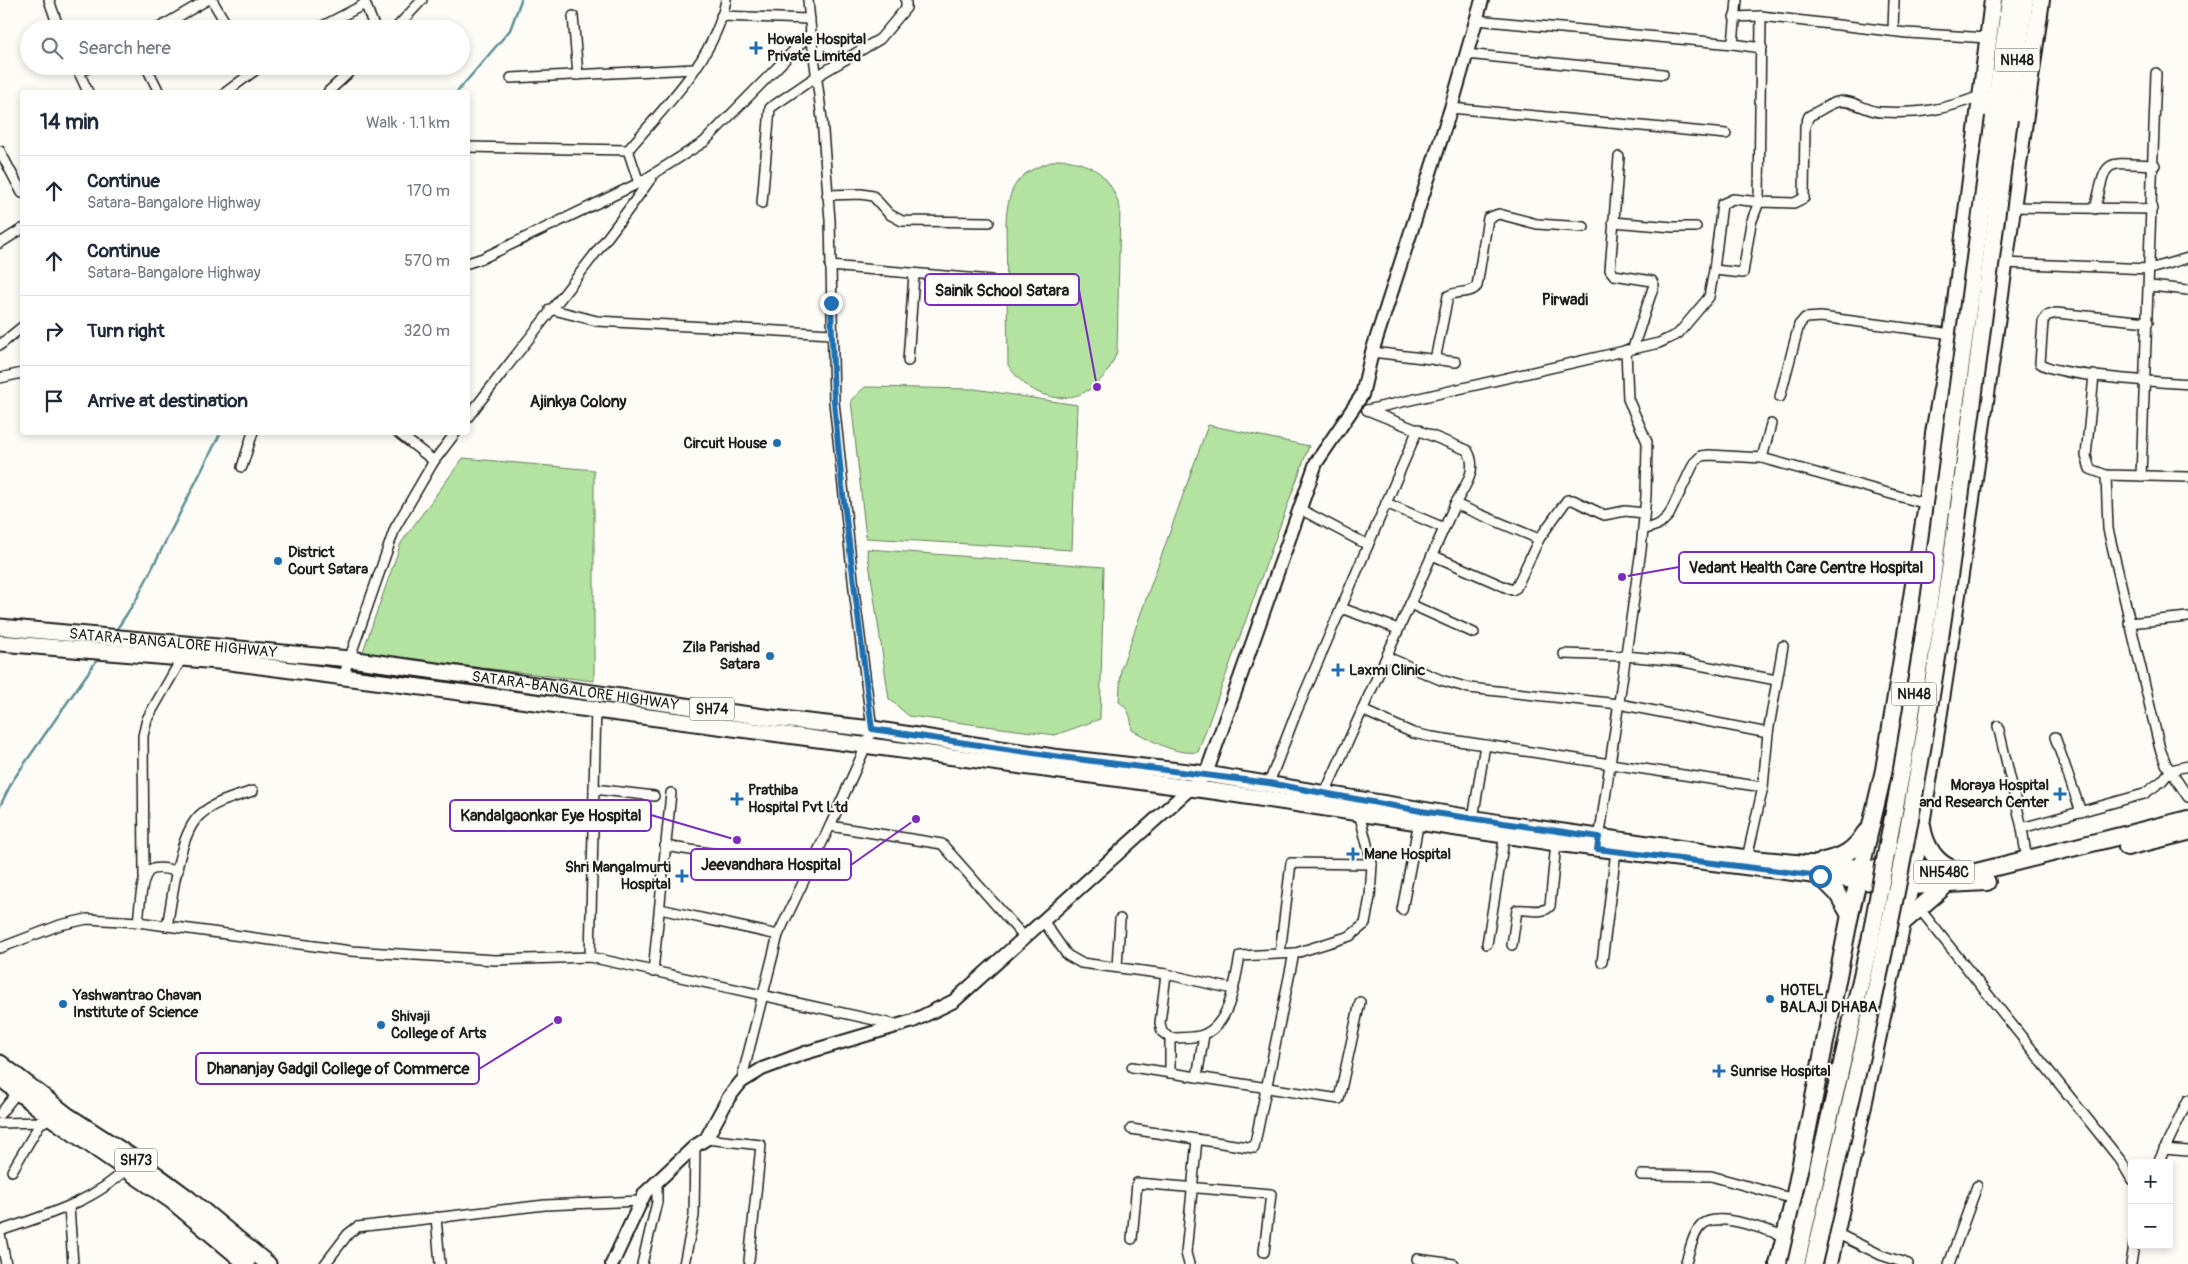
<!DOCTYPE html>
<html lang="en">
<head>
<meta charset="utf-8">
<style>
  body { margin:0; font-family:Pangolin,sans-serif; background:#f2f2f3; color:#1f2937 }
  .controls { position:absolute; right:15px; bottom:15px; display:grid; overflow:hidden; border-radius:5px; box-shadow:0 2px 8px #0003 }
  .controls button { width:45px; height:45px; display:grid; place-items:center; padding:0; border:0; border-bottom:1px solid #e0e1e3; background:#fff; color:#1f2937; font:25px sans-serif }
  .stop { position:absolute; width:15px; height:15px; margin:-11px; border:4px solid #1f6fb2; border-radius:50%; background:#fff }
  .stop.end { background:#1f6fb2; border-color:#fff; box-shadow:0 1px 5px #0008 }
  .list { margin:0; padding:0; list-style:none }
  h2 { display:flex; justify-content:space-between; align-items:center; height:65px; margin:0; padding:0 20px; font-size:21px }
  h2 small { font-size:16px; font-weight:400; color:#747a83 }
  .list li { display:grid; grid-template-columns:32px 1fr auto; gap:15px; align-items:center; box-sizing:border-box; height:70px; padding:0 20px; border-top:1px solid #e0e1e3 }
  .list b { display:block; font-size:19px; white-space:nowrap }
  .list p { margin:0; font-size:16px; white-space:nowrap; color:#747a83 }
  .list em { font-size:16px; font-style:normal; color:#747a83 }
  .icon { flex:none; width:28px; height:28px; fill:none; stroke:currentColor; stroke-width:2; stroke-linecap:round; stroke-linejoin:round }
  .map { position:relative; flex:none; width:2188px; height:1264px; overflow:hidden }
  .search { position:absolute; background:#fff; box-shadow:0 2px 8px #0003; left:20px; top:20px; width:450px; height:55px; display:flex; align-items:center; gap:12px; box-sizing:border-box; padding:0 18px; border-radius:28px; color:#747a83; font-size:19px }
  .panel { position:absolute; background:#fff; box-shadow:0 2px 8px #0003; left:20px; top:90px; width:450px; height:345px; border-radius:5px }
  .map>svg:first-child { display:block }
  .green { fill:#b4e2a1; stroke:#687f5e }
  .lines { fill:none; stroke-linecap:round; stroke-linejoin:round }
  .stream { stroke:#5e8f92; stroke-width:2.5 }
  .street-casing { stroke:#1c1c1c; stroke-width:12 }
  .secondary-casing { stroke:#1c1c1c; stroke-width:16 }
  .primary-casing { stroke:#1c1c1c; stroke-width:19 }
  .highway-casing { stroke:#1c1c1c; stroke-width:20 }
  .street { stroke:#fdfcf7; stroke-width:9 }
  .secondary { stroke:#fdfcf7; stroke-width:12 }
  .primary { stroke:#fdfcf7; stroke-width:15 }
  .highway { stroke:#fdfcf7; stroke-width:16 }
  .highway-bridge-casing { stroke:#1c1c1c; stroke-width:20; stroke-linecap:butt }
  .highway-bridge { stroke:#fdfcf7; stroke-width:16 }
  .route { stroke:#1f6fb2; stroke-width:6 }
  .poi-dot { fill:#1f6fb2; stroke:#fdfcf7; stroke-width:2 }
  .labels { text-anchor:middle; stroke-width:4; stroke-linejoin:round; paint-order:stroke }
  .shield { fill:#fdfcf7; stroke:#605f5e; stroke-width:1 }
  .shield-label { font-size:14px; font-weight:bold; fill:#1c1c1c }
  .poi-label { font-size:15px; font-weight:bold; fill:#1c1c1c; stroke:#fdfcf7; text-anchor:start }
  .street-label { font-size:15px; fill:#1c1c1c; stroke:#fdfcf7 }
  .neighbourhood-label { font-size:16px; font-weight:bold; fill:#1c1c1c; stroke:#fdfcf7 }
  .leader { fill:none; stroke:#7b2cbf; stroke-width:2 }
  .callout-dot { fill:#7b2cbf; stroke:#fdfcf7; stroke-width:2 }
  .callout { fill:#fdfcf7; stroke:#7b2cbf; stroke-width:2 }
  .callout-label { font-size:16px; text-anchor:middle; font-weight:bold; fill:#1c1c1c }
</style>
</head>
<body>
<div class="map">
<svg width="2188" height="1264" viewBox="0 0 2188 1264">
  <rect width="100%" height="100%" fill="#fdfcf7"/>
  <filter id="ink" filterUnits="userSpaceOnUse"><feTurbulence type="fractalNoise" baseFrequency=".02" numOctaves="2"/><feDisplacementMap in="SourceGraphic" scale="10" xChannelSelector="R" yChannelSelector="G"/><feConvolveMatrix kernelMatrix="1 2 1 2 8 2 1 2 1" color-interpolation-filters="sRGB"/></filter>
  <g filter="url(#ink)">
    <g class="green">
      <path d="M 1061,159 C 1096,165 1109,174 1120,208 L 1117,351 C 1099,407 1040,414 1008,365 L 1006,220 C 1009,179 1023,170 1061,159 Z"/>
      <path d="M 865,387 L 975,389 L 1077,405 L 1072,550 L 866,538 L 851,400 Z"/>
      <path d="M 1208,425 L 1309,446 L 1198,752 C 1174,755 1153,741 1132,730 C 1131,718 1130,709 1119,702 L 1121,669 Z"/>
      <path d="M 463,458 L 594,470 L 594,681 L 362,654 L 401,543 Z"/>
      <path d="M 867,549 L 1104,567 L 1100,719 L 1055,735 L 909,716 L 889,699 Z"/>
    </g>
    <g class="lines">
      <g class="stream">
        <path d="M 457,92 L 510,30 L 521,0"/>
        <path d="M 115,632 L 136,600 L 221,432"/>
        <path d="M 0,806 L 13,780 L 99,657"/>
      </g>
      <g class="street-casing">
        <g id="street">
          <path d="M 49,0 L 59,29"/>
          <path d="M 212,0 L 229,29"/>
          <path d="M 364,0 L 375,29"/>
          <path d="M 1737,0 L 1733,44 L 1762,48"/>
          <path d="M 573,16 L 578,75"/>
          <path d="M 721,16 L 810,19"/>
          <path d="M 1734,17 L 1761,16 L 1907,33 L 1988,38"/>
          <path d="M 1476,20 L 1733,44"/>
          <path d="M 157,29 L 207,0"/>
          <path d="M 317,29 L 365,4"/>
          <path d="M 395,29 L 422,0"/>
          <path d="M 1893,31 L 1894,0"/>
          <path d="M 1466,54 L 1663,74"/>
          <path d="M 76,66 L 88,92"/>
          <path d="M 146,66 L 159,92"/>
          <path d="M 79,73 L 91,66"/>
          <path d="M 511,78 L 694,69"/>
          <path d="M 226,92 L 261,66"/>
          <path d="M 328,92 L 356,66"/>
          <path d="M 1451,108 L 1726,134"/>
          <path d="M 468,147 L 628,150"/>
          <path d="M 0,151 L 22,193"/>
          <path d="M 1619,157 L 1610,270 L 1614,275 L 1652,281 L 1654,285 L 1633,348"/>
          <path d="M 639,183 L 628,150 C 665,106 715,59 726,0"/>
          <path d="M 827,195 L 861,194 L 873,196 L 889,214 L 902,221 L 989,222"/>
          <path d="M 762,203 L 770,108 L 817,76 L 880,39 L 906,8 L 906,0"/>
          <path d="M 2012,207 L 2152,209"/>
          <path d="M 2095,209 C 2108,157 2101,163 2155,165"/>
          <path d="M 1613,222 L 1673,227 L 1696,227"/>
          <path d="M 0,243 L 22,229"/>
          <path d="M 468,263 L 483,258 L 639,183 L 704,142 L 811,33 L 808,0"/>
          <path d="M 2004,263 L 2150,269 L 2188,258"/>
          <path d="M 830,266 L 991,280"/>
          <path d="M 1714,270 L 1743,273 L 1751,223 L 1759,202 L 1794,203 L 1804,198 L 1805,126 L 1809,116 C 1818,112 1827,105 1837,102 C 1851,98 1867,112 1881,112 C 1921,114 1943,110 1980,96"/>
          <path d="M 2150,286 L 2188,290"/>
          <path d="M 550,309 L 597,321 L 832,334"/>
          <path d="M 2148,322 L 2056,313 L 2046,316 L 2043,322 L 2040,363 C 2054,376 2163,382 2188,384"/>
          <path d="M 0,345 L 22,327"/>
          <path d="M 1372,352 L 1456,362"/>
          <path d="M 1435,360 L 1448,296 C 1457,290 1470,295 1477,286 L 1488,218 L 1499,214 L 1537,224 L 1584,227"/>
          <path d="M 908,361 L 914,274"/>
          <path d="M 2094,375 L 2086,456 L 2090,469 L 2106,475 L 2188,477"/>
          <path d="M 0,378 L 22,373"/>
          <path d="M 1780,397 L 1799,325 L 1805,318 L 1821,317 L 1952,334"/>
          <path d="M 1367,410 L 1659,343 L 1678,334 L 1709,297 L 1714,270 L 1722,204 L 1733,199 L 1759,202 L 1761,16"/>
          <path d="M 468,417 C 529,337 594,259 652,177"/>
          <path d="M 397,432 L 434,461"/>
          <path d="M 1762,458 L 1771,424"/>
          <path d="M 242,467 L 253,432"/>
          <path d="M 2106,475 L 2108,529 L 2160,749 L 2166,764 L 2188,797"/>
          <path d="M 2141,476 L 2156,73"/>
          <path d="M 1386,503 L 1444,528"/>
          <path d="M 1455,504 L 1539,539"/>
          <path d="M 1300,509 L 1368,545"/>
          <path d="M 1643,530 L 1660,524 L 1669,515 L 1694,463 L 1701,456 L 1709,455 L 1762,458 L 1927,504"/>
          <path d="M 1432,555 L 1512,590 L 1516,588 L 1539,539 L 1567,500 L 1573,500 L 1604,515 L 1625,511 L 1644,513"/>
          <path d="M 1410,604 L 1474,633"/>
          <path d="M 1341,608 L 1398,629"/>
          <path d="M 2129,623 L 2188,617"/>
          <path d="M 1564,654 L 1625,656 L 1679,661 L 1776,680"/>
          <path d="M 1387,657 L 1441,680 L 1469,688 L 1619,704 L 1768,733"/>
          <path d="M 343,677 L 395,528 L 434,461 L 456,432"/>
          <path d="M 1362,710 L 1413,733 L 1432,737 L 1763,787"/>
          <path d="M 1998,726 L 2022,828 L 2027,861"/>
          <path d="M 2055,737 L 2081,812"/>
          <path d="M 1269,783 L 1296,713 L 1418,429"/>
          <path d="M 594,789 L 654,796"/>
          <path d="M 1325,793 L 1455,504 C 1465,486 1479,469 1467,450 L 1367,410"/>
          <path d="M 1473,819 L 1485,745"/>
          <path d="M 830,826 L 942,844 L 1025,938"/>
          <path d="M 2022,828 L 2144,794 L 2162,781 L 2171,770 L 2188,766"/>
          <path d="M 1599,840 L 1641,550 L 1646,496 L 1647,442 L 1628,399 L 1626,350"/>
          <path d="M 665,846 L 810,869"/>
          <path d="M 1747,858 L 1763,787 L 1768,733 L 1783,646"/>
          <path d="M 144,877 L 143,736 L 147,719 L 182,658"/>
          <path d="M 1918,907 L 2121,1161 L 2132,1180"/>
          <path d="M 660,909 L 778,935"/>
          <path d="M 1402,910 L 1419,821"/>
          <path d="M 138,922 C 140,910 140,876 151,870 C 158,866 171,870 178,871"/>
          <path d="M 1044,922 L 1067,955 L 1081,963 L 1166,974 L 1233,989"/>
          <path d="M 167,926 C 173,897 178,833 201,814 C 216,801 235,797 253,791"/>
          <path d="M 1487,944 L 1505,834"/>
          <path d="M 1512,945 L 1517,910 C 1527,908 1543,915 1550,906 L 1556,843"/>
          <path d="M 0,948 L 60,925 L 87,919 L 138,922 L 351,951 L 495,960 L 590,957 L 897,1025"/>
          <path d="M 1280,953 L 1291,863 L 1372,864"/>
          <path d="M 590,957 L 596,706"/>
          <path d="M 1602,962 L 1616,851"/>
          <path d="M 1117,967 L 1120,919"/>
          <path d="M 653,972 L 671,793"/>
          <path d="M 1166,974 L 1160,1023 L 1162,1032 L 1170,1038 L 1170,1073"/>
          <path d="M 1204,1035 L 1197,1077 L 1339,1099 L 1360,1002"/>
          <path d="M 1170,1038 C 1180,1037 1196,1039 1205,1034 C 1231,1022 1235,981 1240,956 L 1296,953 L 1350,936 L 1365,924 L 1370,897 L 1372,864 L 1359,813"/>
          <path d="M 1132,1067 L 1197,1077"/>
          <path d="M 741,1082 L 778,935 L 830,826 L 866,746 L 872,729 L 855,598 L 834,402 L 830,220 L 822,119 L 811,33"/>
          <path d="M 0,1114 L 20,1089"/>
          <path d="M 0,1123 L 44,1122"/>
          <path d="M 1131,1129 L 1254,1148 L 1294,953"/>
          <path d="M 706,1139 L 761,1145 L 749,1261"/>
          <path d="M 2164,1149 L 2188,1151"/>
          <path d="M 2158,1163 L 2188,1100"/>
          <path d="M 12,1171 L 41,1122"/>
          <path d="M 1641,1175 L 1711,1176 L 1794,1199"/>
          <path d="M 69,1207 L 73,1264"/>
          <path d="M 436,1217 L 440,1264"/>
          <path d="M 0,1231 C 43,1216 94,1202 126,1169"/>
          <path d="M 1836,1233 L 1881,1255 L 1908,1264"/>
          <path d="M 0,1234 L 6,1264"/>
          <path d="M 1132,1239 L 1137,1183 L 1271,1194 L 1264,1252"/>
          <path d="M 1417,1259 L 1454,1264"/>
          <path d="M 325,1264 L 348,1234 L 357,1227 L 545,1205 L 641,1201"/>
          <path d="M 642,1264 L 657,1202 L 657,1182"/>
          <path d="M 684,1264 L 694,1216 L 695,1146"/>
          <path d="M 1189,1264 L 1186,1253 L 1197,1139"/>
          <path d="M 1685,1264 C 1690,1252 1692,1234 1702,1225 C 1717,1210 1767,1231 1785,1236"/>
          <path d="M 1949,1264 L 1977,1186"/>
          <path d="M 2131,1264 L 2134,1245"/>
        </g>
      </g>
      <g class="secondary-casing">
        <path id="secondary" d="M 612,1264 L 645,1193 L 695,1146 L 706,1139 L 729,1097 L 741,1082 L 762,1069 L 805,1053 L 913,1021 L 954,1001 L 1206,774 L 1316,463 L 1362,395 L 1372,352 L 1451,108 L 1482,0"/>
      </g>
      <g class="primary-casing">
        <g id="primary">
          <path id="s1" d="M 0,627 L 350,659 L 772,718 L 872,729 L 1053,757 L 1206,774 L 1507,824 L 1747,858 L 1811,864"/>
          <path d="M 0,643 L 230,662 L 1213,791 L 1556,843 L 1820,876"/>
          <path d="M 0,1063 L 67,1115 L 135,1159 L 188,1198 L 268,1264"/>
          <path d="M 0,1078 L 53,1119 L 172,1201 L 247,1264"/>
        </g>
      </g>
      <g class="highway-casing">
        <g id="highway">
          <path d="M 1994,117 L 2010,0"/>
          <path d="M 2009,119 L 2025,0"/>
          <path d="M 1922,826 C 1925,846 1936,865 1957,870"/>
          <path d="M 2127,847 L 2188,832"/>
          <path d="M 1823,861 C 1843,857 1854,851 1865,833"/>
          <path d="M 1811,864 L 1913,872 L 1976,872 L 2188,819"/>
          <path d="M 1820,876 L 1910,886 L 1987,882"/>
          <path d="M 1820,876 L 1837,893 L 1850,915"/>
          <path d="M 1901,924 L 1945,886"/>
          <path d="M 1778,1264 L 1794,1199 L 1850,915 L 1884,770 L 1927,504 L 1934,433 L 1952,334 L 1993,0"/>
          <path d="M 1829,1264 L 1913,872 C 1962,583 2000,291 2041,0"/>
        </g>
      </g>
      <use href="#street" class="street"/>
      <use href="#secondary" class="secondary"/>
      <use href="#primary" class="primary"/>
      <use href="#highway" class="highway"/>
      <g class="highway-bridge-casing">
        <g id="highway-bridge">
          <path d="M 1796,1264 L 1870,941 L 1902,769 L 1927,616 L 1994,117"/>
          <path d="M 1813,1264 C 1851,1101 1890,938 1918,773 C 1956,556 1980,337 2009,119"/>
        </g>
      </g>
      <use href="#highway-bridge" class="highway-bridge"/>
    </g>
  </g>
  <g class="lines" filter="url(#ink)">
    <path class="route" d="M 831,303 L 834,402 L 842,486 L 872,729 L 1053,756 L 1269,783 L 1421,811 L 1599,837 L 1597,849 L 1820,876"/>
  </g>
  <g class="poi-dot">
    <path d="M753.5 40.5h5v5h5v5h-5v5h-5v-5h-5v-5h5z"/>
    <circle cx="777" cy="443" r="5"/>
    <circle cx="278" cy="561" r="5"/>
    <circle cx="770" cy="656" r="5"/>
    <path d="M1335.5 662.5h5v5h5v5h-5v5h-5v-5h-5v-5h5z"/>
    <path d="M2057.5 786.5h5v5h5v5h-5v5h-5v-5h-5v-5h5z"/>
    <path d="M734.5 791.5h5v5h5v5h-5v5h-5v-5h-5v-5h5z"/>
    <path d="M1350.5 846.5h5v5h5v5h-5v5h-5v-5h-5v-5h5z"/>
    <path d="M679.5 868.5h5v5h5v5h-5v5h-5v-5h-5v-5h5z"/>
    <circle cx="1770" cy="999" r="5"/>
    <circle cx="63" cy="1004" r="5"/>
    <circle cx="381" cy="1025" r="5"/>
    <path d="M1716.5 1063.5h5v5h5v5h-5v5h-5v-5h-5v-5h5z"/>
  </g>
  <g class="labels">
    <g class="shield">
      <rect x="1994.5" y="48.5" width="45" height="23" rx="4"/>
      <rect x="1891.5" y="682.5" width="45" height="23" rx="4"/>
      <rect x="689.5" y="697.5" width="45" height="23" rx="4"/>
      <rect x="1914" y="860.5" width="60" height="23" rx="4"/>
      <rect x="115" y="1148.5" width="42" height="23" rx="4"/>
    </g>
    <g class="shield-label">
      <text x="2017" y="65">NH48</text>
      <text x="1914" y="699">NH48</text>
      <text x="712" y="714">SH74</text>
      <text x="1944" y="877">NH548C</text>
      <text x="136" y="1165">SH73</text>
    </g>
    <g class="poi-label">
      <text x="767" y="44">Howale Hospital<tspan x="767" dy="17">Private Limited</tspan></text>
      <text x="767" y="448" text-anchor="end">Circuit House</text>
      <text x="288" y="557">District<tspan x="288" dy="17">Court Satara</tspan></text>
      <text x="760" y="652" text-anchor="end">Zila Parishad<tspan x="760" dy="17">Satara</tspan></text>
      <text x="1349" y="675">Laxmi Clinic</text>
      <text x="2049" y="790" text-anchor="end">Moraya Hospital<tspan x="2049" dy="17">and Research Center</tspan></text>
      <text x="748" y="795">Prathiba<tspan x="748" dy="17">Hospital Pvt Ltd</tspan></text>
      <text x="1364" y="859">Mane Hospital</text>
      <text x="671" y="872" text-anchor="end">Shri Mangalmurti<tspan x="671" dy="17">Hospital</tspan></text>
      <text x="1780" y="995">HOTEL<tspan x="1780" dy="17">BALAJI DHABA</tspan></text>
      <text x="73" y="1000">Yashwantrao Chavan<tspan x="73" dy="17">Institute of Science</tspan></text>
      <text x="391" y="1021">Shivaji<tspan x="391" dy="17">College of Arts</tspan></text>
      <text x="1730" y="1076">Sunrise Hospital</text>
    </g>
    <g class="street-label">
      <text dy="5" stroke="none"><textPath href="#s1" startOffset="174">SATARA-BANGALORE HIGHWAY</textPath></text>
      <text dy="5" stroke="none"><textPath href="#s1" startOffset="579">SATARA-BANGALORE HIGHWAY</textPath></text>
    </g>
    <g class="neighbourhood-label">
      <text x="1565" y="305">Pirwadi</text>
      <text x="578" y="407">Ajinkya Colony</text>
    </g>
  </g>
  <path class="leader" d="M1097 387L1079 290M1622 577L1679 567M737 840L651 815M916 819L851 865M558 1020L479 1069"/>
  <g class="callout-dot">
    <circle cx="1097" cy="387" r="5"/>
    <circle cx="1622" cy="577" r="5"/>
    <circle cx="737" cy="840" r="5"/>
    <circle cx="916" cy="819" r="5"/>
    <circle cx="558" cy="1020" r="5"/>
  </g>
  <g class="callout">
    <rect x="925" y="274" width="154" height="31" rx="5"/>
    <rect x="1679" y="552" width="255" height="31" rx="5"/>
    <rect x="450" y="800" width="201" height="31" rx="5"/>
    <rect x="691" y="849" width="160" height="31" rx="5"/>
    <rect x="196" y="1053" width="283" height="31" rx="5"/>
  </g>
  <g class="callout-label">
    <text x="1002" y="296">Sainik School Satara</text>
    <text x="1806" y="573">Vedant Health Care Centre Hospital</text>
    <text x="551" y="821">Kandalgaonkar Eye Hospital</text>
    <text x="771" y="870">Jeevandhara Hospital</text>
    <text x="338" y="1074">Dhananjay Gadgil College of Commerce</text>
  </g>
</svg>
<div class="controls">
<button>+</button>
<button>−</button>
</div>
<div class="stop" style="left:1820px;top:876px"></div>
<div class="stop end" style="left:831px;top:303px"></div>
<div class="search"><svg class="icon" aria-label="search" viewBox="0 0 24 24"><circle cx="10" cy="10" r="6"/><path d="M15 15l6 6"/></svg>Search here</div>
<section class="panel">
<h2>14 min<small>Walk · 1.1 km</small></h2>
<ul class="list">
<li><svg class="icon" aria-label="ahead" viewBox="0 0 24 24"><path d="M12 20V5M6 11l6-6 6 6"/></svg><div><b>Continue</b><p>Satara-Bangalore Highway</p></div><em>170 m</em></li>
<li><svg class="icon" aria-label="ahead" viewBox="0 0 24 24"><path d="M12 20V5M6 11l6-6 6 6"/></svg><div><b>Continue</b><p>Satara-Bangalore Highway</p></div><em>570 m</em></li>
<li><svg class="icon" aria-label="right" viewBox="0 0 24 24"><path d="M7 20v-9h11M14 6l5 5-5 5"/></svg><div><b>Turn right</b></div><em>320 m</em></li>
<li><svg class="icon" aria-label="arrive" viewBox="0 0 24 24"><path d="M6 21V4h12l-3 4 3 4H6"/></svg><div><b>Arrive at destination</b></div></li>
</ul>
</section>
</div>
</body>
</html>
